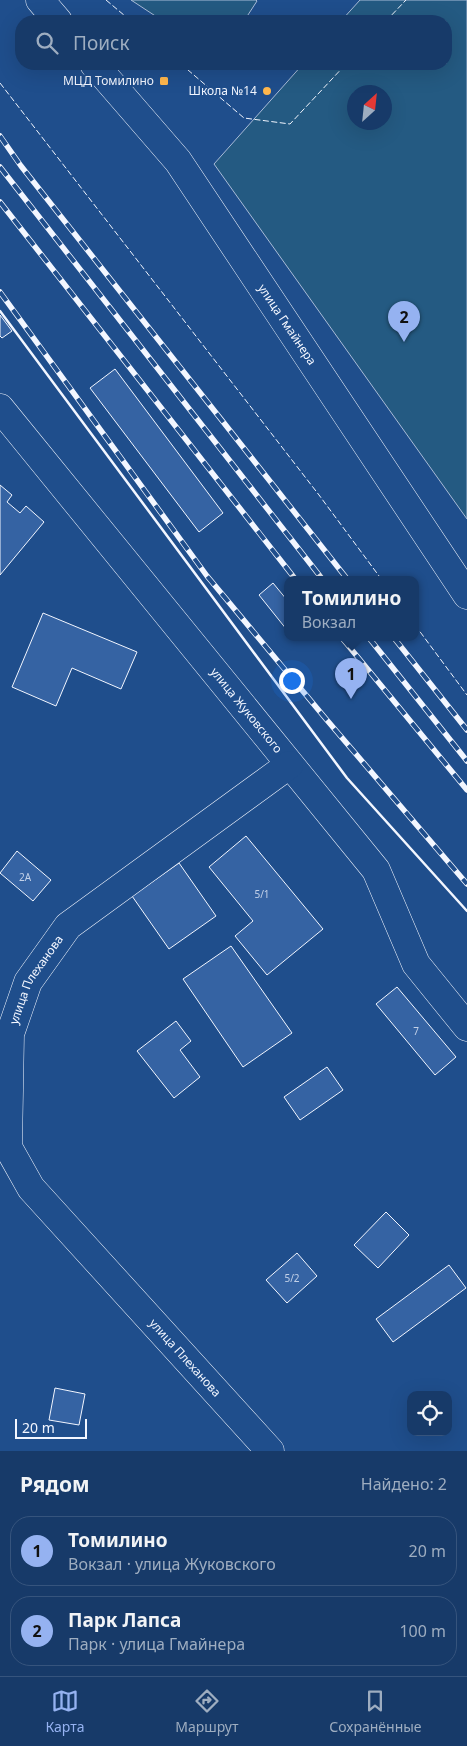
<!DOCTYPE html>
<html lang="ru">
<head>
<meta charset="utf-8">
<style>
  body { margin:0; font-family:"Noto Sans",sans-serif; background:#244571; color:#f1f3f6 }
  .controls { position:absolute; right:15px; bottom:15px; display:grid; overflow:hidden; border-radius:10px; box-shadow:0 5px 20px #0002 }
  .controls button { width:45px; height:45px; display:grid; place-items:center; padding:0; border:0; border-bottom:1px solid #36547d; background:#173a69; color:#f1f3f6; font:25px sans-serif }
  .compass { position:absolute; left:347px; top:85px; width:45px; height:45px; border-radius:50%; background:#173a69; box-shadow:0 5px 20px #0002; rotate:27deg }
  .scale { position:absolute; left:15px; bottom:12px; width:72px; box-sizing:border-box; padding-left:5px; border:2px solid #f2f6ff; border-top:0; font-size:14px; line-height:18px; white-space:nowrap; color:#f2f6ff; -webkit-text-stroke:4px #1f4e8c; paint-order:stroke }
  .you { position:absolute; left:291px; top:680px; width:18px; height:18px; margin:-12px; border:4px solid #fff; border-radius:50%; background:#1a73e8; box-shadow:0 0 0 8px #1a73e833 }
  .badge { display:grid; place-items:center; width:32px; height:32px; border-radius:50%; background:#95b2f1; color:#111; font-size:16px; font-weight:700 }
  .pin { position:absolute; translate:-50% -41px; filter:drop-shadow(0 1px 2px #0008) }
  .pin::after { content:''; position:absolute; top:26px; width:18px; height:15px; background:inherit; clip-path:polygon(0 0,100% 0,50% 100%) }
  .popup { position:absolute; left:284px; top:576px; width:135px; height:65px; box-sizing:border-box; display:grid; place-content:center; border-radius:10px; background:#173a69; filter:drop-shadow(0 1px 4px #0005); font-size:16px; white-space:nowrap; color:#9eadc0 }
  .popup b { font-size:19px; color:#f1f3f6 }
  .popup::after { content:''; position:absolute; left:50%; top:100%; margin-left:-10px; border:10px solid transparent; border-top-color:#173a69 }
  .list { margin:0; padding:0; list-style:none }
  h2 { display:flex; justify-content:space-between; align-items:center; height:65px; margin:0; padding:0 20px; font-size:21px }
  h2 small { font-size:16px; font-weight:400; color:#9eadc0 }
  .list li { display:grid; grid-template-columns:32px 1fr auto; gap:15px; align-items:center; box-sizing:border-box; height:70px; margin:0 10px 10px; padding:0 10px; border:1px solid #36547d; border-radius:20px }
  .list b { display:block; font-size:19px; white-space:nowrap }
  .list p { margin:0; font-size:16px; white-space:nowrap; color:#9eadc0 }
  .list em { font-size:16px; font-style:normal; color:#9eadc0 }
  .icon { flex:none; width:28px; height:28px; fill:none; stroke:currentColor; stroke-width:2; stroke-linecap:round; stroke-linejoin:round }
  .map { position:relative; flex:none; width:467px; height:1451px; overflow:hidden }
  .search { position:absolute; background:#173a69; box-shadow:0 5px 20px #0002; left:15px; right:15px; top:15px; height:55px; display:flex; align-items:center; gap:12px; box-sizing:border-box; padding:0 18px; border-radius:20px; color:#9eadc0; font-size:19px }
  .sheet { height:225px; background:#173a69 }
  nav { display:flex; justify-content:space-around; align-items:center; box-sizing:border-box; height:70px; border-top:1px solid #36547d; background:#173a69; font-size:14px; color:#9eadc0 }
  nav a { display:grid; justify-items:center; gap:2px }
  nav .on { color:#95b2f1 }
  .map>svg:first-child { display:block }
  .green { fill:#245a82; stroke:#a8bbd7; fill-rule:evenodd }
  .building { fill:#3563a3; stroke:#f2f6ff }
  .lines { fill:none; stroke-linecap:round; stroke-linejoin:round }
  .minor-casing { stroke:#f2f6ff; stroke-width:29 }
  .minor { stroke:#1f4e8c; stroke-width:28 }
  .rail-casing { stroke:#f2f6ff; stroke-width:5.5 }
  .rail { stroke:#1f4e8c; stroke-width:4; stroke-dasharray:11; stroke-linecap:butt }
  .fence { stroke:#f2f6ff; stroke-width:1; stroke-dasharray:6 2.5; stroke-linecap:butt }
  .wall { stroke:#f2f6ff; stroke-width:2.5 }
  .poi-dot { fill:#ffb74d; stroke:#1f4e8c; stroke-width:2 }
  .labels { text-anchor:middle; stroke-width:4; stroke-linejoin:round; paint-order:stroke }
  .number-label { font-size:10px; fill:#c3d1e8 }
  .poi-label { font-size:12px; fill:#f2f6ff; stroke:#1f4e8c; text-anchor:end }
  .street-label { font-size:12px; fill:#f2f6ff; stroke:#1f4e8c }
</style>
</head>
<body>
<div class="map">
<svg width="467" height="1451" viewBox="0 0 467 1451">
  <rect width="100%" height="100%" fill="#1f4e8c"/>
  <g class="green">
    <path d="M 131,0 L 256,0 L 257,1 L 244,21 L 163,21 Z"/>
    <path d="M 360,0 L 467,0 L 467,519 L 214,164 L 303,64 L 446,64 L 446,21 L 341,21 ZM 384,92 L 384,122 L 354,122 L 354,92 Z"/>
  </g>
  <g class="building">
    <path d="M 0,315 L 12,331 L 2,338 L 0,336 Z"/>
    <path d="M 115,369 L 223,513 L 199,532 L 90,388 Z"/>
    <path d="M 0,485 L 12,495 L 7,502 L 20,513 L 26,506 L 44,522 L 0,575 Z"/>
    <path d="M 273,583 L 287,600 L 287,630 L 259,595 Z"/>
    <path d="M 43,613 L 137,652 L 121,689 L 72,668 L 56,706 L 12,687 Z"/>
    <path d="M 246,836 L 323,929 L 267,975 L 235,936 L 253,921 L 209,867 Z"/>
    <path d="M 17,851 L 51,880 L 33,901 L 0,873 Z"/>
    <path d="M 179,863 L 216,916 L 169,949 L 132,896 Z"/>
    <path d="M 231,946 L 292,1033 L 243,1067 L 183,979 Z"/>
    <path d="M 397,987 L 456,1057 L 435,1075 L 376,1004 Z"/>
    <path d="M 176,1021 L 191,1041 L 180,1050 L 200,1077 L 174,1098 L 137,1051 Z"/>
    <path d="M 327,1067 L 343,1090 L 300,1120 L 284,1097 Z"/>
    <path d="M 386,1212 L 409,1235 L 378,1268 L 354,1245 Z"/>
    <path d="M 297,1253 L 317,1276 L 287,1303 L 266,1280 Z"/>
    <path d="M 449,1265 L 466,1288 L 393,1342 L 376,1319 Z"/>
    <path d="M 55,1388 L 85,1394 L 79,1425 L 49,1420 Z"/>
  </g>
  <g class="lines">
    <g class="minor-casing">
      <g id="minor">
        <path d="M 40,0 L 58,21"/>
        <path id="s1" d="M 94,64 L 178,161 L 467,595"/>
        <path id="s2" d="M 0,408 L 376,870 L 416,964 L 467,1027"/>
        <path id="s3" d="M 270,1451 L 31,1188 L 8,1147 L 10,1034 L 28,982 L 68,926 L 289,765"/>
      </g>
    </g>
    <use href="#minor" class="minor"/>
    <g class="rail-casing">
      <g id="rail">
        <path d="M 0,136 L 21,166 L 348,580"/>
        <path d="M 0,167 L 323,580"/>
        <path d="M 0,202 L 296,580"/>
        <path d="M 0,292 L 207,576 L 326,719 L 467,884"/>
        <path d="M 342,638 L 467,790"/>
        <path d="M 369,638 L 467,761"/>
        <path d="M 394,638 L 467,730"/>
      </g>
    </g>
    <use href="#rail" class="rail"/>
    <g class="fence">
      <path d="M 106,0 L 131,21"/>
      <path d="M 386,21 L 406,0"/>
      <path d="M 181,64 L 244,118 L 290,124 L 346,64"/>
      <path d="M 0,83 L 319,495 L 382,580"/>
      <path d="M 415,625 L 467,695"/>
    </g>
    <path class="wall" d="M 0,311 L 347,778 L 467,911"/>
  </g>
  <g class="poi-dot">
    <rect x="159" y="76" width="10" height="10" rx="2.5"/>
    <circle cx="267" cy="91" r="5"/>
  </g>
  <g class="labels">
    <g class="number-label">
      <text x="25" y="881">2А</text>
      <text x="262" y="898">5/1</text>
      <text x="416" y="1035">7</text>
      <text x="292" y="1282">5/2</text>
    </g>
    <g class="poi-label">
      <text x="154" y="85">МЦД Томилино</text>
      <text x="257" y="95">Школа №14</text>
    </g>
    <g class="street-label">
      <text dy="4" stroke="none"><textPath href="#s1" startOffset="325">улица Гмайнера</textPath></text>
      <text dy="4" stroke="none"><textPath href="#s2" startOffset="390">улица Жуковского</textPath></text>
      <text dy="4" stroke="none"><textPath href="#s3" startOffset="576">улица Плеханова</textPath></text>
      <text transform="translate(185 1358) rotate(48)" y="4">улица Плеханова</text>
    </g>
  </g>
</svg>
<div class="controls">
<button><svg class="icon" aria-label="locate" viewBox="0 0 24 24"><circle cx="12" cy="12" r="6"/><path d="M12 2v4M12 18v4M2 12h4M18 12h4"/></svg></button>
</div>
<svg class="compass" viewBox="-18 -18 36 36"><path d="M0-13l5 13h-10z" fill="#e53935"/><path d="M0 13l5-13h-10z" fill="#9eadc0"/></svg>
<div class="scale">20 m</div>
<div class="you"></div>
<div class="pin badge" style="left:351px;top:699px">1</div>
<div class="popup"><b>Томилино</b>Вокзал</div>
<div class="pin badge" style="left:404px;top:342px">2</div>
<div class="search"><svg class="icon" aria-label="search" viewBox="0 0 24 24"><circle cx="10" cy="10" r="6"/><path d="M15 15l6 6"/></svg>Поиск</div>
</div>
<section class="sheet">
<h2>Рядом<small>Найдено: 2</small></h2>
<ul class="list">
<li><span class="badge">1</span><div><b>Томилино</b><p>Вокзал · улица Жуковского</p></div><em>20 m</em></li>
<li><span class="badge">2</span><div><b>Парк Лапса</b><p>Парк · улица Гмайнера</p></div><em>100 m</em></li>
</ul>
</section>
<nav>
<a class="on"><svg class="icon" aria-label="map" viewBox="0 0 24 24"><path d="M3 6l6-2 6 2 6-2v14l-6 2-6-2-6 2zM9 4v14M15 6v14"/></svg>Карта</a>
<a><svg class="icon" aria-label="directions" viewBox="0 0 24 24"><path d="M12 3l9 9-9 9-9-9zM9 14v-3h6M13 9l2 2-2 2"/></svg>Маршрут</a>
<a><svg class="icon" aria-label="saved" viewBox="0 0 24 24"><path d="M7 4h10v16l-5-4-5 4z"/></svg>Сохранённые</a>
</nav>
</body>
</html>
